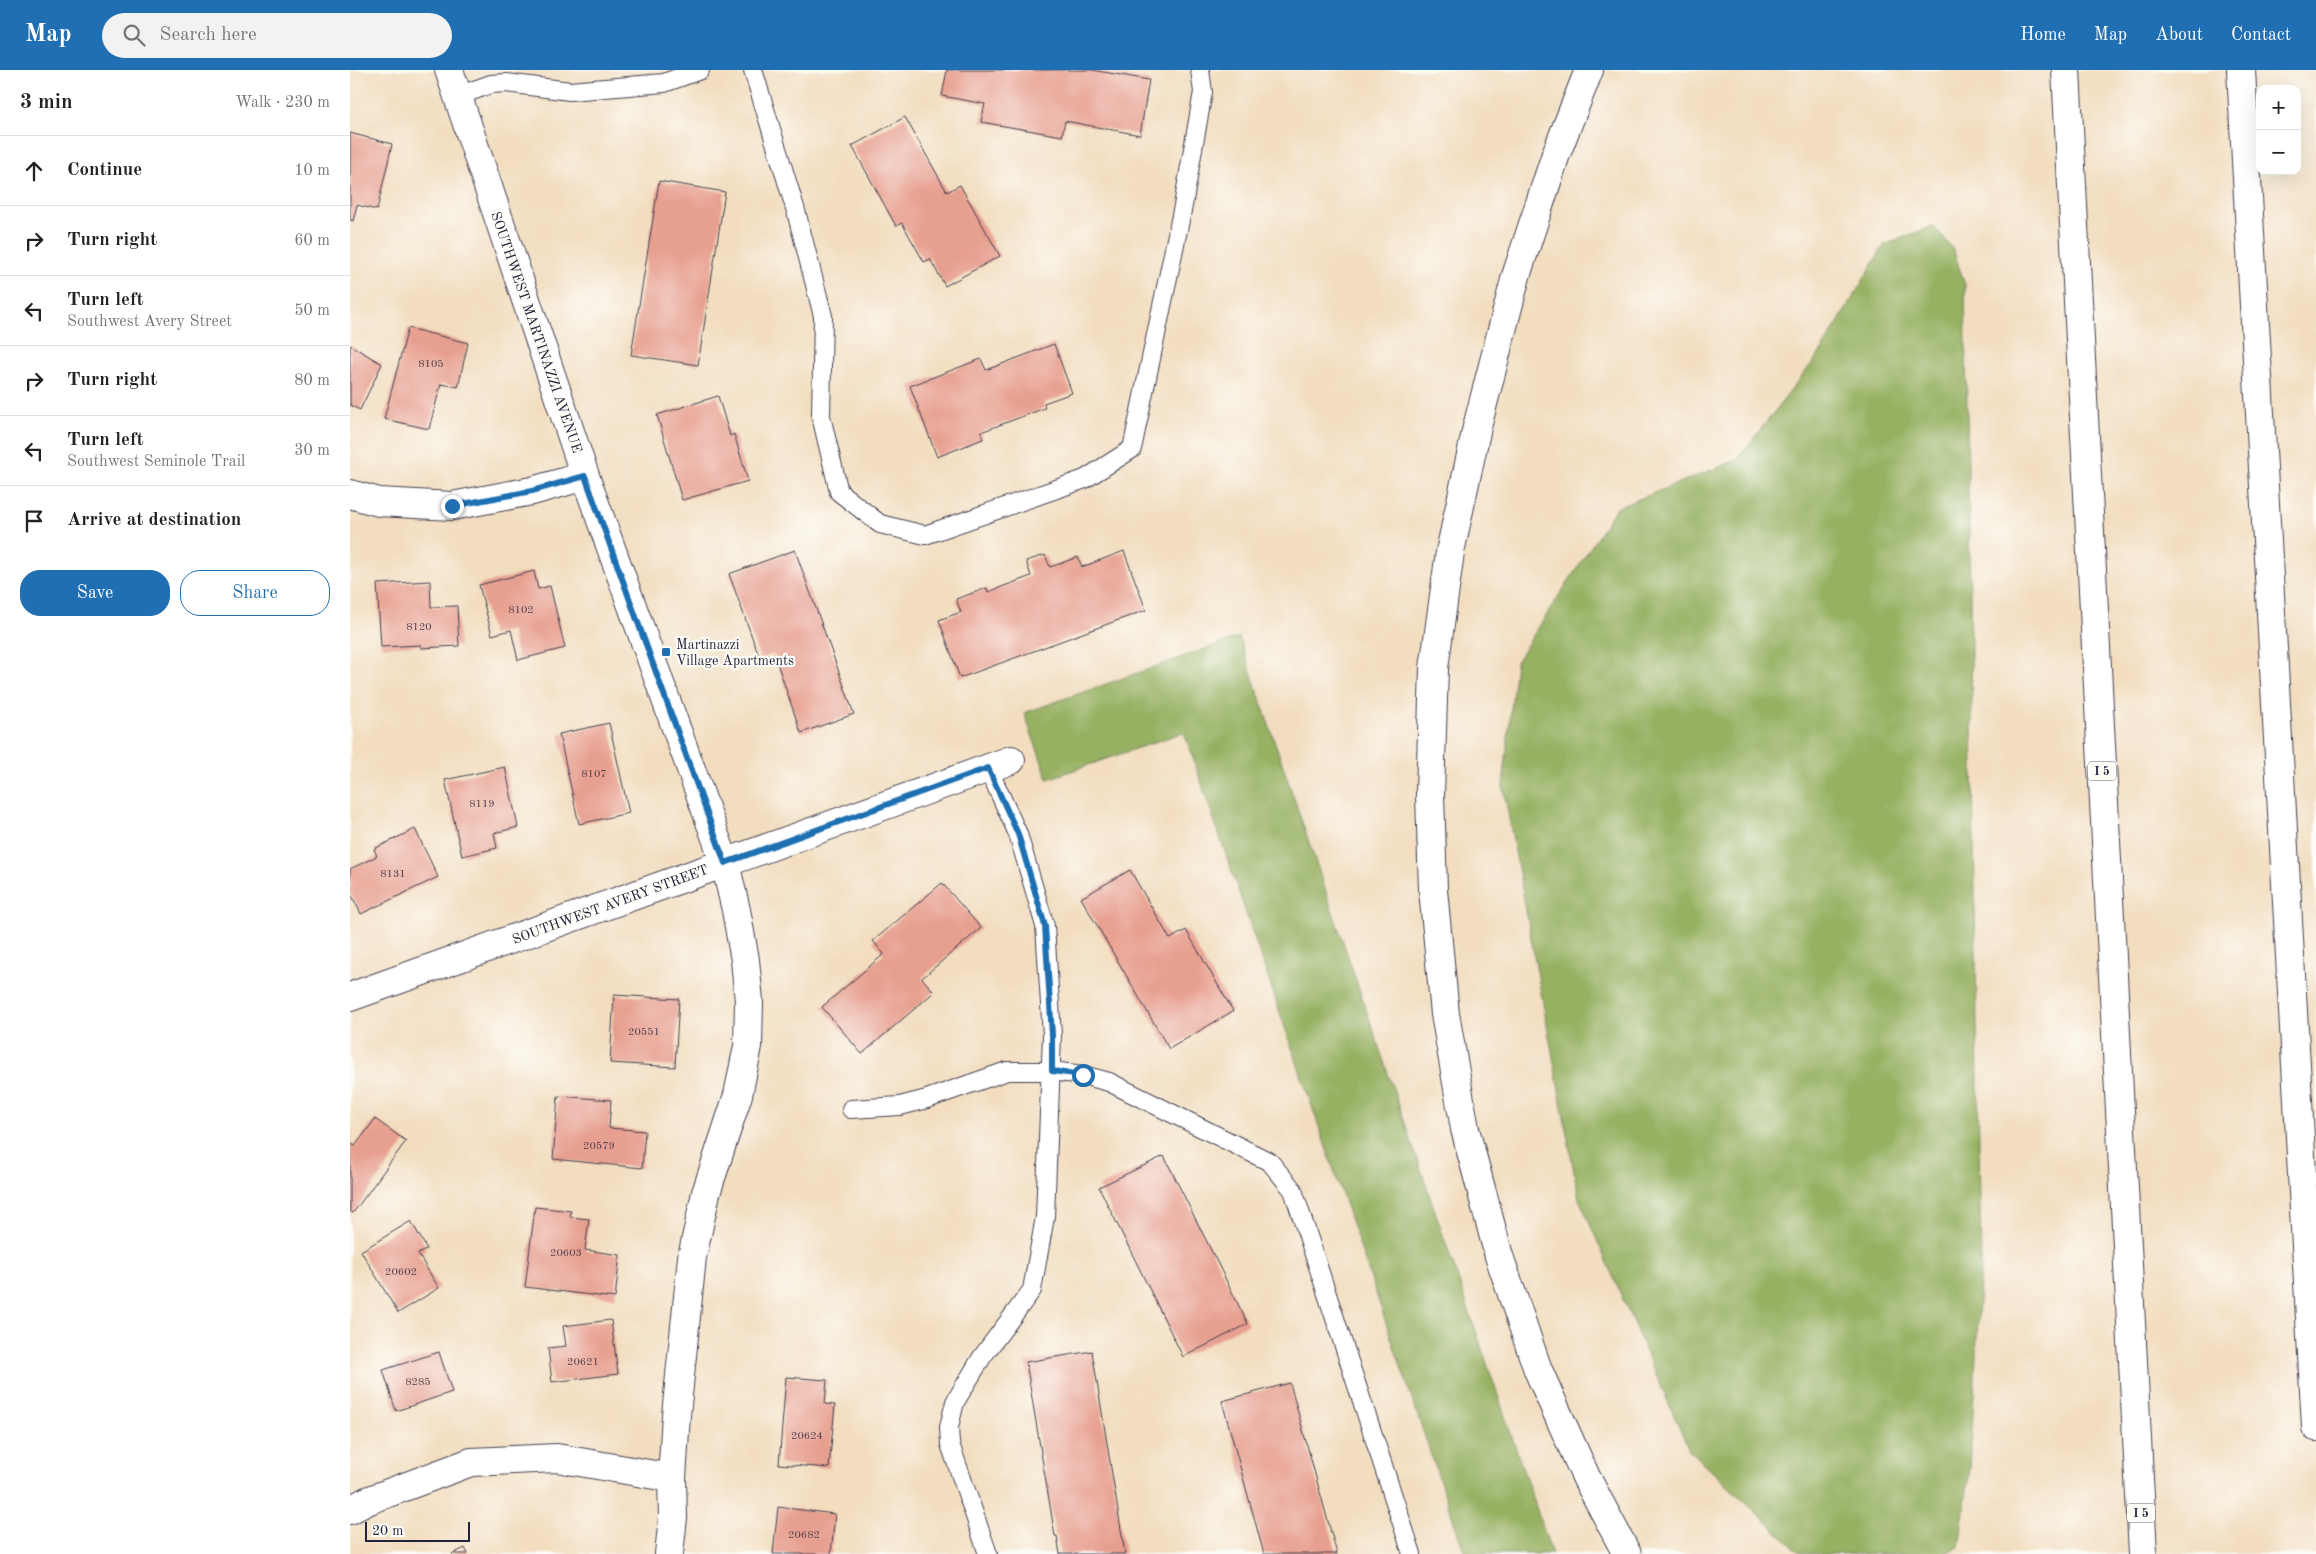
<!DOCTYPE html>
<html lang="en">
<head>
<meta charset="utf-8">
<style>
  body { margin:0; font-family:"Old Standard TT",serif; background:#f2f2f2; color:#222 }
  .controls { position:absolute; right:15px; top:15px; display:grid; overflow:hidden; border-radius:10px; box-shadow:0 5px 20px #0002 }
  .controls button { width:45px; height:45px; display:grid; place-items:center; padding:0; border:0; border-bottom:1px solid #e0e0e0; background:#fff; color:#222; font:25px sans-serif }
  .scale { position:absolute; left:15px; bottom:12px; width:105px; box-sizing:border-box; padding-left:5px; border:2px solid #22223b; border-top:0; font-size:14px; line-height:18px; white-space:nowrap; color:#22223b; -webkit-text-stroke:4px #fdfcf7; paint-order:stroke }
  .stop { position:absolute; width:15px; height:15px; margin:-11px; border:4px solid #1f6fb2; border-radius:50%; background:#fff }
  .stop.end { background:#1f6fb2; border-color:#fff; box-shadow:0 1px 5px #0008 }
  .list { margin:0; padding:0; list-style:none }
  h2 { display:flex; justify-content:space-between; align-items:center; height:65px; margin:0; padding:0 20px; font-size:21px }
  h2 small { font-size:16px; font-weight:400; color:#767676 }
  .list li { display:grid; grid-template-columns:32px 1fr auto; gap:15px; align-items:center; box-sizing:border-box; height:70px; padding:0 20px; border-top:1px solid #e0e0e0 }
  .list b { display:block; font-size:19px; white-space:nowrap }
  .list p { margin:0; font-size:16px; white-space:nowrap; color:#767676 }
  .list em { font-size:16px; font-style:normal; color:#767676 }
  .actions { display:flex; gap:10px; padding:15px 20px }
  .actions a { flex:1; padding:11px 0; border:1px solid #1f6fb2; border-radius:20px; text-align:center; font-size:18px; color:#1f6fb2 }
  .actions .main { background:#1f6fb2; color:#fff }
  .icon { flex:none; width:28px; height:28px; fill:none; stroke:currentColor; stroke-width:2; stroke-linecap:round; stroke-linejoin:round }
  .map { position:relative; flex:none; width:1966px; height:1484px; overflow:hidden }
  header { display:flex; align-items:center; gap:30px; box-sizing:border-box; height:70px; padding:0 25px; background:#1f6fb2; color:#fff }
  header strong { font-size:24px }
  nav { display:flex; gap:28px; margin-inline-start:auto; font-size:18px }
  .search { width:350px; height:45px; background:#f2f2f2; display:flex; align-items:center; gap:12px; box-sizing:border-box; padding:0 18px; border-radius:28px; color:#767676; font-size:19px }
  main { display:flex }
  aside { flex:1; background:#fff }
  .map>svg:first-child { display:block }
  .forest { fill:#96b162; stroke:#5c6a4e }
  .building { fill:#e79f8f }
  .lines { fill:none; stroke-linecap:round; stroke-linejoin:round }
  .lane-casing { stroke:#413e4f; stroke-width:20 }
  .street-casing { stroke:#413e4f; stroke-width:30 }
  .secondary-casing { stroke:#413e4f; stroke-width:30 }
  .highway-casing { stroke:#413e4f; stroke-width:30 }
  .lane { stroke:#fff; stroke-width:18 }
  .street { stroke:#fff; stroke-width:28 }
  .secondary { stroke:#fff; stroke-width:28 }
  .highway { stroke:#fff; stroke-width:28 }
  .route { stroke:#1f6fb2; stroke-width:6 }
  .poi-dot { fill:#1f6fb2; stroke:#fdfcf7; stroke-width:2 }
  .labels { text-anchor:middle; stroke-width:4.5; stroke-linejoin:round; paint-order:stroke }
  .number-label { font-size:11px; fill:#534150 }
  .shield { fill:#fdfcf7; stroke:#646373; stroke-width:1 }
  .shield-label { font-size:12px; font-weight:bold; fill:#22223b }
  .street-label { font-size:14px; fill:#22223b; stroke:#fdfcf7 }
  .poi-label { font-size:14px; fill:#22223b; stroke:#fdfcf7; text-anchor:start }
</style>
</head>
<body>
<header>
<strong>Map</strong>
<div class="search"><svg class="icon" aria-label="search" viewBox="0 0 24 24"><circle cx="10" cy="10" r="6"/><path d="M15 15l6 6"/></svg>Search here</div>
<nav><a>Home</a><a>Map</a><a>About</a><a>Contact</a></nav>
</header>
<main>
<aside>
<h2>3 min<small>Walk · 230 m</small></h2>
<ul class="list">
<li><svg class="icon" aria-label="ahead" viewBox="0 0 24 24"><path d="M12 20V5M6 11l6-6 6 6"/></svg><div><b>Continue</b></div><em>10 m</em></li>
<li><svg class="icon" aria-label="right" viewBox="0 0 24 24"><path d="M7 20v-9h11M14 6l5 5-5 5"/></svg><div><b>Turn right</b></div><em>60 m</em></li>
<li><svg class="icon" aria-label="left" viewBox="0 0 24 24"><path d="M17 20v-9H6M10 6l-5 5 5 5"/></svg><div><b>Turn left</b><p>Southwest Avery Street</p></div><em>50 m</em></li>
<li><svg class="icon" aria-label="right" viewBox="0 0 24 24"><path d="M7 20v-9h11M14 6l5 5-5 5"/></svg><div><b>Turn right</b></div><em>80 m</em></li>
<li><svg class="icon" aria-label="left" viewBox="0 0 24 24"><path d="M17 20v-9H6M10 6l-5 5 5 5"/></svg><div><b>Turn left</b><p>Southwest Seminole Trail</p></div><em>30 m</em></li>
<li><svg class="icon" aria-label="arrive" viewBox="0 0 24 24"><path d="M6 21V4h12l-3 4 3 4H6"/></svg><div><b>Arrive at destination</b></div></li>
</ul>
<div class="actions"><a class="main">Save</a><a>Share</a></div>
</aside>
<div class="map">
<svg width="1966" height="1484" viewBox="0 0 1966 1484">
  <rect width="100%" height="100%" fill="#fdfcf7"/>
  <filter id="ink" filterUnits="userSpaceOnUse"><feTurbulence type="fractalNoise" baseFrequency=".02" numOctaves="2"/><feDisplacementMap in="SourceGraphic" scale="10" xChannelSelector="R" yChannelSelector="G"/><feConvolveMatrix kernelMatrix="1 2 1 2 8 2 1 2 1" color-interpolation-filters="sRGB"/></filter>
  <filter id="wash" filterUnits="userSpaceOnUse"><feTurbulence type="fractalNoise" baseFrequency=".0096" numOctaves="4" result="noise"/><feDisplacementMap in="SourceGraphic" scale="20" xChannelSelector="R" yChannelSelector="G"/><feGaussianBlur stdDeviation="1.12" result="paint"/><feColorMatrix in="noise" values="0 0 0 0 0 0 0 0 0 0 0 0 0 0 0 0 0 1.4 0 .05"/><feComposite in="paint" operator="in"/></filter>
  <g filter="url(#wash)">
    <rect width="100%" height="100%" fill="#f2ddbf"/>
    <g class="forest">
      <path d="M 1583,156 L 1603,179 L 1615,215 L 1631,1194 L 1620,1398 L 1609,1477 L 1595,1484 L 1451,1484 L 1339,1380 L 1229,1129 L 1153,716 L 1166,592 L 1266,438 L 1387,390 L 1470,283 L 1534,175 Z"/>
      <path d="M 889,567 L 1202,1484 L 1115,1484 L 834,662 L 698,709 L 674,643 Z"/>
    </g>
    <g id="blocks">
      <g class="building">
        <path d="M 597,0 L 742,0 L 799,10 L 790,65 L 715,51 L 712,66 L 631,52 L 635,34 L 592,26 Z"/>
        <path d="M 555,47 L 597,122 L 610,115 L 650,186 L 595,216 L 580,189 L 574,192 L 552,153 L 546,156 L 502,76 Z"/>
        <path d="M 0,63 L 42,74 L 27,140 L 7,135 L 3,151 L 0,150 Z"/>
        <path d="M 309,111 L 375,122 L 348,295 L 281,285 Z"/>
        <path d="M 58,258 L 118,273 L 108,317 L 91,314 L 79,359 L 34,349 Z"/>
        <path d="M 704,274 L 722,323 L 694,333 L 695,338 L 631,362 L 633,369 L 587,387 L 560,316 L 631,289 L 636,300 Z"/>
        <path d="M 0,275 L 32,294 L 10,340 L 0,335 Z"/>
        <path d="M 368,326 L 380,366 L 384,364 L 398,411 L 332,430 L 307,345 Z"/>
        <path d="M 445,480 L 504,644 L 451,663 L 424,584 L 410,589 L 379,504 Z"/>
        <path d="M 774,481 L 796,540 L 610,608 L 589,550 L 611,542 L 606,529 L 637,518 L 638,522 L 681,506 L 676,491 L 695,485 L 700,497 L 728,487 L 732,497 Z"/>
        <path d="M 184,501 L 188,519 L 200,516 L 215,578 L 168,590 L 161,560 L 142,565 L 129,515 Z"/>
        <path d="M 80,511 L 81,537 L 107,536 L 109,576 L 71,578 L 71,575 L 31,577 L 27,514 Z"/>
        <path d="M 259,653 L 279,743 L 229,754 L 209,664 Z"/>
        <path d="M 155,697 L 168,757 L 144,763 L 147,778 L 112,786 L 95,710 Z"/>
        <path d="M 65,759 L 88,807 L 11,844 L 0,822 L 0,799 L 27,786 L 24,779 Z"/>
        <path d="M 780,800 L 820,869 L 836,860 L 883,941 L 819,979 L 731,828 Z"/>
        <path d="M 592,813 L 631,858 L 572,908 L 584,922 L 512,984 L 472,937 L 534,884 L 523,871 Z"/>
        <path d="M 264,925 L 329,929 L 325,997 L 260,993 Z"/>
        <path d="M 208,1026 L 261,1030 L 259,1058 L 295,1061 L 292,1098 L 203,1089 Z"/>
        <path d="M 25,1049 L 56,1071 L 3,1143 L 0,1141 L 0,1073 L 5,1076 Z"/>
        <path d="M 814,1086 L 898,1254 L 833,1287 L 749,1117 Z"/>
        <path d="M 185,1137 L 221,1141 L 220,1147 L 239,1149 L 235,1180 L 270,1185 L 265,1228 L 175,1217 Z"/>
        <path d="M 61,1151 L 77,1179 L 68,1184 L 89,1218 L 48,1243 L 11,1181 Z"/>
        <path d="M 261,1250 L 268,1304 L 202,1312 L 198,1278 L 216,1276 L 213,1256 Z"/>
        <path d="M 742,1281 L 775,1484 L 710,1484 L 707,1466 L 705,1466 L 676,1292 Z"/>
        <path d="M 89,1282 L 102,1322 L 46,1341 L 33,1300 Z"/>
        <path d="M 436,1307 L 477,1310 L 475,1334 L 485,1335 L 479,1398 L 429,1394 Z"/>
        <path d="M 940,1313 L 987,1484 L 914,1484 L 872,1331 Z"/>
        <path d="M 428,1437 L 485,1444 L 481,1484 L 423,1484 Z"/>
        <path d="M 115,1478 L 118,1484 L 102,1484 Z"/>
      </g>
    </g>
  </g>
  <g filter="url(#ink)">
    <use href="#blocks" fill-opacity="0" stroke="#413e4f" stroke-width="1"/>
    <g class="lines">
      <g class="lane-casing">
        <g id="lane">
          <path d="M 403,0 L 446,141 L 473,246 L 471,346 L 489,422 L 530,454 L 575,465 L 735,409 L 782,379 L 833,136 L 853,22 L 850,0"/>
          <path d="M 108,26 L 141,14 L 156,13 L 220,21 L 314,13 L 350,0"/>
          <path d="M 638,698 L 668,764 L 695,856 L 702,965 L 695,1147 L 682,1220 L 632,1287 L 605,1332 L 599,1357 L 600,1374 L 638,1484"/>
          <path d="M 501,1039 L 550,1036 L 577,1029 L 657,1001 L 702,1001 L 733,1005 L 759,1012 L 920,1092 L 943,1120 L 1062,1484"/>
        </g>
      </g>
      <g class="street-casing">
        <g id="street">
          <path d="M 0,424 L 29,432 L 102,436 L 182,421 L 235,406"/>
          <path d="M 0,1440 L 17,1431 L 121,1392 L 207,1388 L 322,1408"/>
          <path d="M 319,1484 L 323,1447 L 322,1408 L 326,1345 L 342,1187 L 356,1123 L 388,1025 L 398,976 L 399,931 L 395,890 L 386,840 L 375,793 L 661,690"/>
        </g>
      </g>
      <g class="secondary-casing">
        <path id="secondary" d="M 0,927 L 375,793 L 235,406 L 99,0"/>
      </g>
      <g class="highway-casing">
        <g id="highway">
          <path d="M 1239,0 L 1206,84 L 1166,206 L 1127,357 L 1100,482 L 1084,598 L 1080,724 L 1083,820 L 1095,944 L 1115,1059 L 1149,1186 L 1188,1300 L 1236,1407 L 1277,1484"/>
          <path d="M 1716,0 L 1793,1484"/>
          <path d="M 1891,0 L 1966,1357"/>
        </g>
      </g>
      <use href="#lane" class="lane"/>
      <use href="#street" class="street"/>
      <use href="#secondary" class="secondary"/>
      <use href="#highway" class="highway"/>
    </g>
  </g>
  <g class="lines" filter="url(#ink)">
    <path class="route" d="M 102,436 L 182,421 L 235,406 L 375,793 L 638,698 L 668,764 L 695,856 L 702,965 L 702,1001 L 733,1005"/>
  </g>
  <rect class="poi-dot" x="311" y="577" width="10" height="10" rx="2.5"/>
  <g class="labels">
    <g class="number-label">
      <text x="81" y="297">8105</text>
      <text x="171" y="543">8102</text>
      <text x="69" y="560">8120</text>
      <text x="244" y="707">8107</text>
      <text x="132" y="737">8119</text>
      <text x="43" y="807">8131</text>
      <text x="294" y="965">20551</text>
      <text x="249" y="1079">20579</text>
      <text x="216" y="1186">20603</text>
      <text x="51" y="1205">20602</text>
      <text x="233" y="1295">20621</text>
      <text x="68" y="1315">8285</text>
      <text x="457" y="1369">20624</text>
      <text x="454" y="1468">20682</text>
    </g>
    <g class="shield">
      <rect x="1738" y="691.5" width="28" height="19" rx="4"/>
      <rect x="1777" y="1433.5" width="28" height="19" rx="4"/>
    </g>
    <g class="shield-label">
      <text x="1752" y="705">I 5</text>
      <text x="1791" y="1447">I 5</text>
    </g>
    <g class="street-label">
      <text transform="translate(187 262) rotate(71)" y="5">SOUTHWEST MARTINAZZI AVENUE</text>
      <text transform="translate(260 834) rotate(-20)" y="5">SOUTHWEST AVERY STREET</text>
    </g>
    <g class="poi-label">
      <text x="326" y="579">Martinazzi<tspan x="326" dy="16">Village Apartments</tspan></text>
    </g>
  </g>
</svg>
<div class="controls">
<button>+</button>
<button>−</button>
</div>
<div class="scale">20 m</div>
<div class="stop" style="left:733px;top:1005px"></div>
<div class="stop end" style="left:102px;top:436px"></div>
</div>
</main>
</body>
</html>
